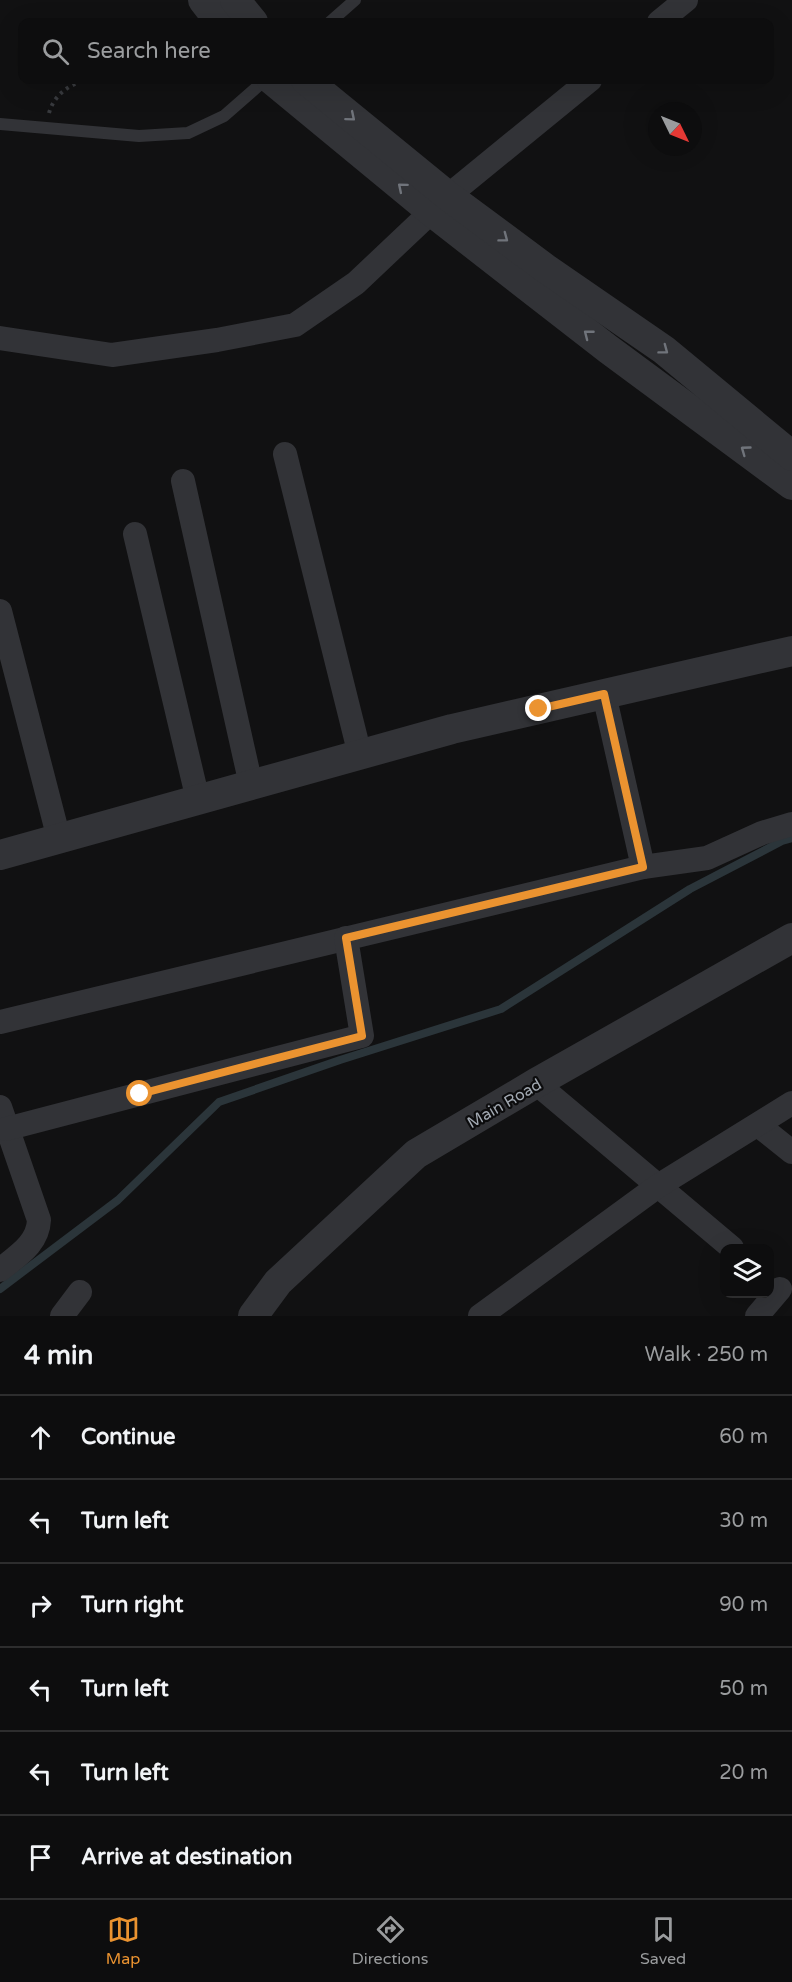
<!DOCTYPE html>
<html lang="en">
<head>
<meta charset="utf-8">
<style>
  body { margin:0; font-family:"Varela Round",sans-serif; background:#161617; color:#f1f3f6 }
  .controls { position:absolute; right:18px; bottom:18px; display:grid; overflow:hidden; border-radius:12px; box-shadow:0 6px 24px #0002 }
  .controls button { width:54px; height:54px; display:grid; place-items:center; padding:0; border:0; border-bottom:2px solid #2d2d2e; background:#0d0d0e; color:#f1f3f6; font:30px sans-serif }
  .compass { position:absolute; left:648px; top:102px; width:54px; height:54px; border-radius:50%; background:#0d0d0e; box-shadow:0 6px 24px #0002; rotate:133deg }
  .stop { position:absolute; width:18px; height:18px; margin:-14px; border:4px solid #eb9330; border-radius:50%; background:#fff }
  .stop.end { background:#eb9330; border-color:#fff; box-shadow:0 2px 6px #0008 }
  .list { margin:0; padding:0; list-style:none }
  h2 { display:flex; justify-content:space-between; align-items:center; height:78px; margin:0; padding:0 24px; font-size:26px }
  h2 small { font-size:20px; font-weight:400; color:#9a9c9e }
  .list li { display:grid; grid-template-columns:39px 1fr auto; gap:18px; align-items:center; box-sizing:border-box; height:84px; padding:0 24px; border-top:2px solid #2d2d2e }
  .list b { display:block; font-size:22px; white-space:nowrap }
  .list em { font-size:20px; font-style:normal; color:#9a9c9e }
  .icon { flex:none; width:33px; height:33px; fill:none; stroke:currentColor; stroke-width:2; stroke-linecap:round; stroke-linejoin:round }
  .map { position:relative; flex:none; width:792px; height:1316px; overflow:hidden }
  .search { position:absolute; background:#0d0d0e; box-shadow:0 6px 24px #0002; left:18px; right:18px; top:18px; height:66px; display:flex; align-items:center; gap:15px; box-sizing:border-box; padding:0 21px; border-radius:12px; color:#9a9c9e; font-size:22px }
  .sheet { height:582px; background:#0d0d0e }
  nav { display:flex; justify-content:space-around; align-items:center; box-sizing:border-box; height:84px; border-top:2px solid #2d2d2e; background:#0d0d0e; font-size:16px; color:#9a9c9e }
  nav a { display:grid; justify-items:center; gap:3px }
  nav .on { color:#eb9330 }
  .map>svg:first-child { display:block }
  .lines { fill:none; stroke-linecap:round; stroke-linejoin:round }
  .stream { stroke:#2b353a; stroke-width:8 }
  .path { stroke:#383a3e; stroke-width:4; stroke-dasharray:3 4.5; stroke-linecap:butt }
  .service { stroke:#323337; stroke-width:12 }
  .minor { stroke:#323337; stroke-width:24 }
  .tertiary { stroke:#323337; stroke-width:30 }
  .oneway { stroke:#70747b }
  .route { stroke:#eb9330; stroke-width:8 }
  .labels { text-anchor:middle; stroke-width:4.5; stroke-linejoin:round; paint-order:stroke }
  .street-label { font-size:16px; fill:#a2a9b2; stroke:#0c0c0d }
</style>
</head>
<body>
<div class="map">
<svg width="792" height="1316" viewBox="0 0 792 1316">
  <rect width="100%" height="100%" fill="#111112"/>
  <g class="lines">
    <path class="stream" d="M 0,1289 L 118,1200 L 219,1102 L 340,1060 L 501,1009 L 690,889 L 782,841 L 792,838"/>
    <path class="path" d="M 49,113 C 54,95 69,84 87,80"/>
    <g class="service">
      <path d="M 330,22 L 355,0"/>
      <path d="M 0,124 L 139,136 L 188,133 L 224,116 L 265,80"/>
    </g>
    <g class="minor">
      <path d="M 659,22 L 686,0"/>
      <path d="M 0,338 L 112,355 L 217,340 L 295,325 L 356,283 L 448,196 L 590,80"/>
      <path d="M 285,454 L 360,755"/>
      <path d="M 183,481 L 251,785"/>
      <path d="M 135,534 L 198,800"/>
      <path d="M 0,611 L 59,839"/>
      <path d="M 604,694 L 643,867"/>
      <path d="M 0,1022 L 643,867 L 707,858 L 762,833 L 792,824"/>
      <path d="M 536,1083 L 732,1248"/>
      <path d="M 0,1107 L 39,1220 C 38,1244 17,1256 0,1270"/>
      <path d="M 758,1125 L 792,1152"/>
      <path d="M 6,1129 L 362,1036 L 346,938"/>
      <path d="M 62,1316 L 80,1292"/>
      <path d="M 480,1316 L 658,1186 L 792,1103"/>
      <path d="M 757,1316 L 780,1289"/>
    </g>
    <g class="tertiary">
      <path d="M 203,0 L 220,22"/>
      <path d="M 235,0 L 253,22"/>
      <path d="M 272,80 L 432,212 L 608,349 L 792,485"/>
      <path d="M 306,80 L 448,196 L 545,268 L 664,350 L 792,456"/>
      <path d="M 0,855 L 452,729 L 792,651"/>
      <path d="M 253,1316 L 278,1282 L 416,1154 L 536,1083 L 792,938"/>
    </g>
  </g>
  <defs><path id="oneway-chevron" d="M-2-3.5L2.5 0L-2 3.5" fill="none" stroke-width="1.6" stroke-linecap="round" stroke-linejoin="round" transform="scale(1.5)"/></defs>
  <g class="oneway">
    <use href="#oneway-chevron" transform="translate(351 117) rotate(40)"/>
    <use href="#oneway-chevron" transform="translate(402 187) rotate(-140)"/>
    <use href="#oneway-chevron" transform="translate(504 238) rotate(37)"/>
    <use href="#oneway-chevron" transform="translate(588 334) rotate(-142)"/>
    <use href="#oneway-chevron" transform="translate(664 350) rotate(37)"/>
    <use href="#oneway-chevron" transform="translate(745 450) rotate(-144)"/>
  </g>
  <g class="lines">
    <path class="route" d="M 140,1094 L 362,1036 L 346,938 L 643,867 L 604,694 L 539,709"/>
  </g>
  <g class="labels">
    <g class="street-label">
      <text transform="translate(504 1103) rotate(-30)" y="6">Main Road</text>
    </g>
  </g>
</svg>
<div class="controls">
<button><svg class="icon" aria-label="layers" viewBox="0 0 24 24"><path d="M12 4l9 5-9 5-9-5zM3 14l9 5 9-5"/></svg></button>
</div>
<svg class="compass" viewBox="-18 -18 36 36"><path d="M0-13l5 13h-10z" fill="#e53935"/><path d="M0 13l5-13h-10z" fill="#9a9c9e"/></svg>
<div class="stop" style="left:140px;top:1094px"></div>
<div class="stop end" style="left:539px;top:709px"></div>
<div class="search"><svg class="icon" aria-label="search" viewBox="0 0 24 24"><circle cx="10" cy="10" r="6"/><path d="M15 15l6 6"/></svg>Search here</div>
</div>
<section class="sheet">
<h2>4 min<small>Walk · 250 m</small></h2>
<ul class="list">
<li><svg class="icon" aria-label="ahead" viewBox="0 0 24 24"><path d="M12 20V5M6 11l6-6 6 6"/></svg><div><b>Continue</b></div><em>60 m</em></li>
<li><svg class="icon" aria-label="left" viewBox="0 0 24 24"><path d="M17 20v-9H6M10 6l-5 5 5 5"/></svg><div><b>Turn left</b></div><em>30 m</em></li>
<li><svg class="icon" aria-label="right" viewBox="0 0 24 24"><path d="M7 20v-9h11M14 6l5 5-5 5"/></svg><div><b>Turn right</b></div><em>90 m</em></li>
<li><svg class="icon" aria-label="left" viewBox="0 0 24 24"><path d="M17 20v-9H6M10 6l-5 5 5 5"/></svg><div><b>Turn left</b></div><em>50 m</em></li>
<li><svg class="icon" aria-label="left" viewBox="0 0 24 24"><path d="M17 20v-9H6M10 6l-5 5 5 5"/></svg><div><b>Turn left</b></div><em>20 m</em></li>
<li><svg class="icon" aria-label="arrive" viewBox="0 0 24 24"><path d="M6 21V4h12l-3 4 3 4H6"/></svg><div><b>Arrive at destination</b></div></li>
</ul>
</section>
<nav>
<a class="on"><svg class="icon" aria-label="map" viewBox="0 0 24 24"><path d="M3 6l6-2 6 2 6-2v14l-6 2-6-2-6 2zM9 4v14M15 6v14"/></svg>Map</a>
<a><svg class="icon" aria-label="directions" viewBox="0 0 24 24"><path d="M12 3l9 9-9 9-9-9zM9 14v-3h6M13 9l2 2-2 2"/></svg>Directions</a>
<a><svg class="icon" aria-label="saved" viewBox="0 0 24 24"><path d="M7 4h10v16l-5-4-5 4z"/></svg>Saved</a>
</nav>
</body>
</html>
